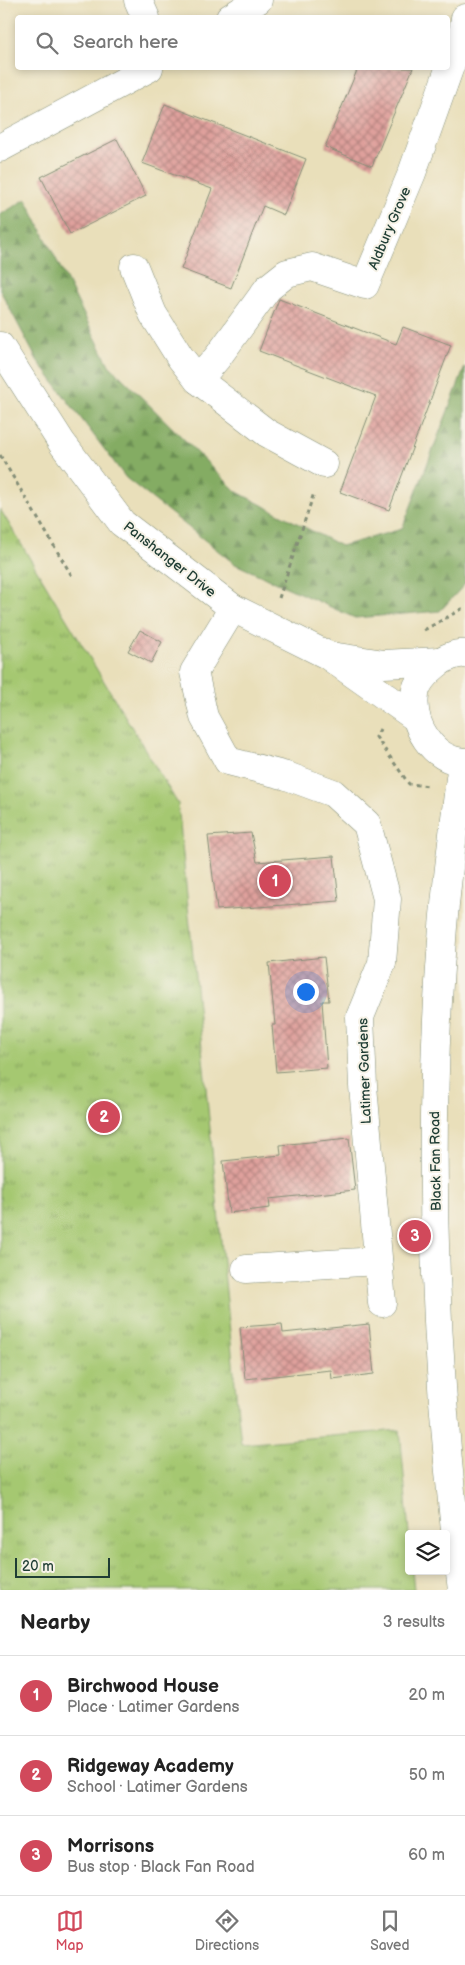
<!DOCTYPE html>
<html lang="en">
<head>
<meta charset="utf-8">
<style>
  body { margin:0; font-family:"Balsamiq Sans",sans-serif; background:#f2f2f2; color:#222 }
  .controls { position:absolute; right:15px; bottom:15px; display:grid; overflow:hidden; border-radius:5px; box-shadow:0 2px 8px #0003 }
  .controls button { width:45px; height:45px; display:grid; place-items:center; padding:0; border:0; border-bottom:1px solid #e0e0e0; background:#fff; color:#222; font:25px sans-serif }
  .scale { position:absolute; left:15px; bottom:12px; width:95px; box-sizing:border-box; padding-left:5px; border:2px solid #1f3d34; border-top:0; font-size:14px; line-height:18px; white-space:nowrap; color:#1f3d34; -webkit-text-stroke:4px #f7f3e8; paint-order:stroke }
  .you { position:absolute; left:305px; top:991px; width:18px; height:18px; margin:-12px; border:4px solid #fff; border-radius:50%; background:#1a73e8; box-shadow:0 0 0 8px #1a73e833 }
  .badge { display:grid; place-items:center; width:32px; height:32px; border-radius:50%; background:#d1495b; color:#fff; font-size:16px; font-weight:700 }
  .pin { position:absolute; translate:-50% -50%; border:2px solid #fff; box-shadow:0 1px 5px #0006 }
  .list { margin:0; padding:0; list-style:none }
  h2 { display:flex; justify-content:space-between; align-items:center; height:65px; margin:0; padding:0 20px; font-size:21px }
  h2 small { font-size:16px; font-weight:400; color:#767676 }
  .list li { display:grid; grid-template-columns:32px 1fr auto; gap:15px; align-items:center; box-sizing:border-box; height:80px; padding:0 20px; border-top:1px solid #e0e0e0 }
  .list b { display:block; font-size:19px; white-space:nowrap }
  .list p { margin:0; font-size:16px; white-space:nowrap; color:#767676 }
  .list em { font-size:16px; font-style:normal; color:#767676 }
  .icon { flex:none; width:28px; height:28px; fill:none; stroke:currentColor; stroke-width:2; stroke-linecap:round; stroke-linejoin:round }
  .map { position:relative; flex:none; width:465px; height:1590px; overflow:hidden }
  .search { position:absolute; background:#fff; box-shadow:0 2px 8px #0003; left:15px; right:15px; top:15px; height:55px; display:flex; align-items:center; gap:12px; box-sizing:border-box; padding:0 18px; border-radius:5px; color:#767676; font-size:19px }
  .sheet { height:305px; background:#fff }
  nav { display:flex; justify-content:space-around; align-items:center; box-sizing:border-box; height:70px; border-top:1px solid #e0e0e0; background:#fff; font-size:14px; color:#767676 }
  nav a { display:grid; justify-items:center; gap:2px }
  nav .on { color:#d1495b }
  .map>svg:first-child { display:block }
  .grass { fill:url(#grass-tufts); stroke:#628252 }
  .forest { fill:url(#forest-firs); stroke:#52744c }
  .building { fill:url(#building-cross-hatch) }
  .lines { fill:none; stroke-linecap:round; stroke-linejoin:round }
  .minor-casing { stroke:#848e77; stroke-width:29 }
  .major-casing { stroke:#848e77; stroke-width:29 }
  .path { stroke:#848e77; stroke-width:3; stroke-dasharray:4 4; stroke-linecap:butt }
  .minor { stroke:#fff; stroke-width:28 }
  .major { stroke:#fff; stroke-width:28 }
  .labels { text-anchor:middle; stroke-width:4; stroke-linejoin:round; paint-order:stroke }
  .street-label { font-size:14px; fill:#1f3d34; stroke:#f7f3e8 }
</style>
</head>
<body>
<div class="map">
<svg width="465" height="1590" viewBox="0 0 465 1590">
  <defs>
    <pattern id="grass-tufts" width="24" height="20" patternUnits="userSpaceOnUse" patternTransform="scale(1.25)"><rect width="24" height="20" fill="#a5c871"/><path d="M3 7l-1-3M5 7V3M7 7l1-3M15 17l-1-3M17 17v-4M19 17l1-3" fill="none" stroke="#86a45e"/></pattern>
    <pattern id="forest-firs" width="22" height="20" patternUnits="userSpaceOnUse" patternTransform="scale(1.25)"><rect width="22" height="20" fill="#84ac63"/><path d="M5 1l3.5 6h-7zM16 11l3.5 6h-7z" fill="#6b8d52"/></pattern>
    <pattern id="building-cross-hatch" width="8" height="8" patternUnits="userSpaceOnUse" patternTransform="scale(1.25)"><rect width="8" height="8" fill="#dfa09c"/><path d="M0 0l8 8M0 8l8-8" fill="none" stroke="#b48480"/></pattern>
  </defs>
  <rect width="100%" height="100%" fill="#f7f3e8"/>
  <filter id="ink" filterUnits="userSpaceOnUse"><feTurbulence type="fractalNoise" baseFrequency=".02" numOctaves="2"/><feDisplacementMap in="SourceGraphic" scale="10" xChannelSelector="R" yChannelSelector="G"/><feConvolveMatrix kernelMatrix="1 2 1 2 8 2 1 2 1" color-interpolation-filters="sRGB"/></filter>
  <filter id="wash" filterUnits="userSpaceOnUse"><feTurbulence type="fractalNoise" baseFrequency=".0096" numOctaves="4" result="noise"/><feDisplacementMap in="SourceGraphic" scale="20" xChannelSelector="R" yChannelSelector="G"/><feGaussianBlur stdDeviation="1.12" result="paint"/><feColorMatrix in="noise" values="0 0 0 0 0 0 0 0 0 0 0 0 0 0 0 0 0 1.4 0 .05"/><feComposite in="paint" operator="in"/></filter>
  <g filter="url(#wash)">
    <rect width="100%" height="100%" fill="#e9dfba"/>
    <path class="grass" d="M 0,509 L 178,804 L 241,1444 L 400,1430 L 409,1534 L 409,1571 L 412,1571 L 414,1590 L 0,1590 Z"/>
    <path class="forest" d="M 26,199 L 109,365 L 237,492 L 341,546 L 402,529 L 465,367 L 465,584 L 440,611 L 355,618 L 235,564 L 126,478 L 37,360 L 0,290 L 0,215 Z"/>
    <g id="blocks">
      <g class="building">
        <path d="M 358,68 L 413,68 L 372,166 L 325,147 Z"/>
        <path d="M 165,104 L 306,159 L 284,215 L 263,206 L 231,288 L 181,269 L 212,189 L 142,163 Z"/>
        <path d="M 117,139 L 146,196 L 70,234 L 41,177 Z"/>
        <path d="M 279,299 L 396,344 L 403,327 L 451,345 L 389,510 L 340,492 L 376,396 L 259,351 Z"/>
        <path d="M 140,630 L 162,642 L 151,663 L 128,651 Z"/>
        <path d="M 251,833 L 257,862 L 334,856 L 339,901 L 217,910 L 208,836 Z"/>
        <path d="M 324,957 L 329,1001 L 322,1001 L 327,1068 L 276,1072 L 272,1025 L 275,1025 L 269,963 Z"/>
        <path d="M 349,1138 L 355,1190 L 269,1199 L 270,1208 L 229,1213 L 223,1161 L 281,1155 L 280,1145 Z"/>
        <path d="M 282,1324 L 283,1333 L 369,1324 L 374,1374 L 332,1379 L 331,1370 L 245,1379 L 240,1327 Z"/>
      </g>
    </g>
  </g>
  <g filter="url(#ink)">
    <use href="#blocks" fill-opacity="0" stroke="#848e77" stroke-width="1"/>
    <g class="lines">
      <g class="minor-casing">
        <g id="minor">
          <path d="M 138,0 L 146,18"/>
          <path d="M 230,18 L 258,0"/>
          <path d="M 0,148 L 149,68"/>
          <path d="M 134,267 L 153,314 L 180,357 L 198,380 L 267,433 L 324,464"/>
          <path d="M 0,346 L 62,443 L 122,523 L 233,608 L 327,655 L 416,718"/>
          <path d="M 198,380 L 217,358 L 268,288 L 287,273 L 312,267 L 365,285 L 412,173 L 463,30 L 465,18"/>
          <path d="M 233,608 L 194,672 L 204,717 L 228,761 L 287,776 L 333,793 L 367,824 L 387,899 L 382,963 L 360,1017 L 363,1086 L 382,1303"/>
          <path d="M 331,656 L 384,664 L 440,661"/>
          <path d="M 246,1269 L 378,1261"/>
        </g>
      </g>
      <g class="major-casing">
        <g id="major">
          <path d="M 465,654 C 456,653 444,658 437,664 C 427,672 416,682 415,695 C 411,725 433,761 465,762"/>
          <path d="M 462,1590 C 435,1375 425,1157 442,940 C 446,881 455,821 462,762"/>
        </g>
      </g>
      <g class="path">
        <path d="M 0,455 L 72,576"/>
        <path d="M 279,598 L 314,493"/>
        <path d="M 424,630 L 462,609 L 465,610"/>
        <path d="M 380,729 L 376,737 L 409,784 L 430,786"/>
      </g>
      <use href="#minor" class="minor"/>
      <use href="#major" class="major"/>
    </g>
  </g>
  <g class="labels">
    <g class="street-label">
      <text transform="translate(389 228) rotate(-67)" y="5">Aldbury Grove</text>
      <text transform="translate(170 559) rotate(38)" y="5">Panshanger Drive</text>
      <text transform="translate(364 1071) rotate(-92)" y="5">Latimer Gardens</text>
      <text transform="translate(435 1161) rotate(-91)" y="5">Black Fan Road</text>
    </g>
  </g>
</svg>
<div class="controls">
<button><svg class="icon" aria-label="layers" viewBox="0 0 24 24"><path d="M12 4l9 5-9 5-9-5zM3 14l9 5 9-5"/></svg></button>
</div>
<div class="scale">20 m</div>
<div class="you"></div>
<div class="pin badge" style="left:275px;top:881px">1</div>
<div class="pin badge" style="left:104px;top:1117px">2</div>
<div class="pin badge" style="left:415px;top:1236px">3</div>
<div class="search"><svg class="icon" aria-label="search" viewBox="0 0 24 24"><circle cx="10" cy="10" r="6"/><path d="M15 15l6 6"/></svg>Search here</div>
</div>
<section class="sheet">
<h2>Nearby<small>3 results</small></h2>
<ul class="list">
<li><span class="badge">1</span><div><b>Birchwood House</b><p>Place · Latimer Gardens</p></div><em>20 m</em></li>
<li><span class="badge">2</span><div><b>Ridgeway Academy</b><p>School · Latimer Gardens</p></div><em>50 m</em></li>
<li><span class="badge">3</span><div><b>Morrisons</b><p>Bus stop · Black Fan Road</p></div><em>60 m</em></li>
</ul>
</section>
<nav>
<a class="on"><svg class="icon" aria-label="map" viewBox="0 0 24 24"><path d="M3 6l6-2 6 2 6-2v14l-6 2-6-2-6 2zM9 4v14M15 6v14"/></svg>Map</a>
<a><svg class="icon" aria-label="directions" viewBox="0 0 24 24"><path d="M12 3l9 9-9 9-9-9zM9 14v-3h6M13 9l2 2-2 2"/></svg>Directions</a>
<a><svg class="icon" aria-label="saved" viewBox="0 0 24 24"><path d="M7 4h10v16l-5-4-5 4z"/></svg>Saved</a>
</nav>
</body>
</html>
